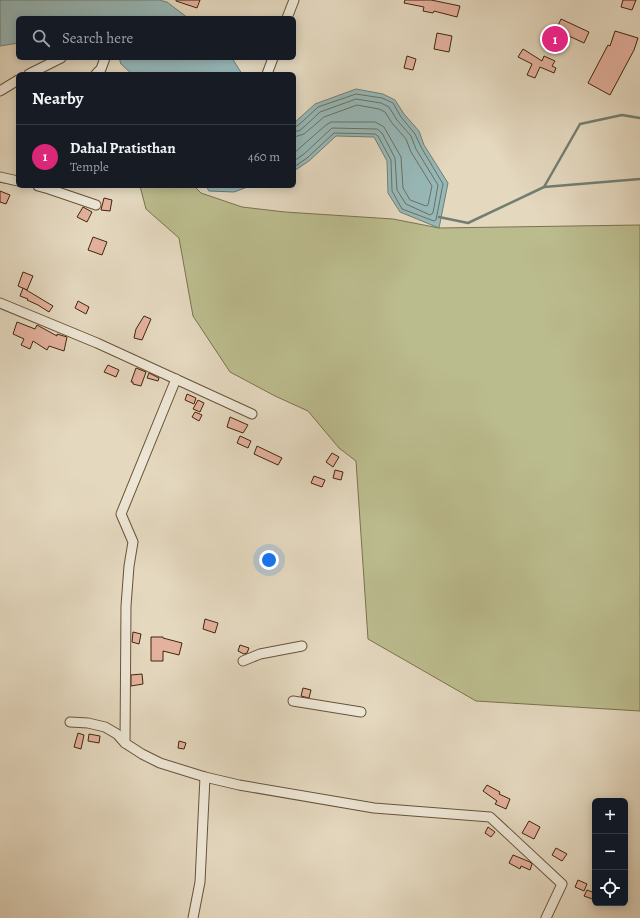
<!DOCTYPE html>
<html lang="en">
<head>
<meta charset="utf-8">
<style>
  body { margin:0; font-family:Alegreya,serif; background:#20242c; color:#f1f3f6 }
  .controls { position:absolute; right:12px; bottom:12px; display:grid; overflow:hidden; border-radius:6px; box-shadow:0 2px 10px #0003 }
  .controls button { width:36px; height:36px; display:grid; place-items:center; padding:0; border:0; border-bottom:1px solid #363941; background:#171b24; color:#f1f3f6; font:20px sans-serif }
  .you { position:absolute; left:269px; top:560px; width:14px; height:14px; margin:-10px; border:3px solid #fff; border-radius:50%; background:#1a73e8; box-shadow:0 0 0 6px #1a73e833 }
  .badge { display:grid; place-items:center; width:26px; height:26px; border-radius:50%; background:#db2777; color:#fff; font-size:13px; font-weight:700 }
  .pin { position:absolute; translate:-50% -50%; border:2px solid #fff; box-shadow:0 1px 4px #0006 }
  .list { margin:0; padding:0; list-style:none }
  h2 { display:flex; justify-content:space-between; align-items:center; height:52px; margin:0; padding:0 16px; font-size:17px }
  h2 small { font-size:13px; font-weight:400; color:#9ea1a6 }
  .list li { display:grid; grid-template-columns:26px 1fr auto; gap:12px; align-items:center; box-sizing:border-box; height:64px; padding:0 16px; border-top:1px solid #363941 }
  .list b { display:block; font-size:15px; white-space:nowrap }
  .list p { margin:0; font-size:13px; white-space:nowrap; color:#9ea1a6 }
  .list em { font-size:13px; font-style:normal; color:#9ea1a6 }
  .icon { flex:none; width:22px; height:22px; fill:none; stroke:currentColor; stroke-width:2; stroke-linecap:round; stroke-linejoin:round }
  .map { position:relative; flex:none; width:640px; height:918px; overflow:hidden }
  .search { position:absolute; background:#171b24; box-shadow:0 2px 10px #0003; left:16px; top:16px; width:280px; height:44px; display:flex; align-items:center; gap:10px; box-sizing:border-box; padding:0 14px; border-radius:6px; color:#9ea1a6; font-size:15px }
  .panel { position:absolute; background:#171b24; box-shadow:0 2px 10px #0003; left:16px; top:72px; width:280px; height:116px; border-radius:6px }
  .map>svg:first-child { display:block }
  .green { fill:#bbbc8e; stroke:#7c724c }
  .water { fill:#97b8b8; stroke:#737e73 }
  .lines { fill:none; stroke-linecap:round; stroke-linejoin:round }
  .shore { stroke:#6a7062; stroke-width:1 }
  .stream { stroke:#737e73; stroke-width:2.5 }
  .building { fill:#e4b19e; stroke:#3e270b }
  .minor-casing { stroke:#685338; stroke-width:11 }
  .minor { stroke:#ede6d5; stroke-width:9 }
</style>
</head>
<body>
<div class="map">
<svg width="640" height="918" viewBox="0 0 640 918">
  <rect width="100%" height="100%" fill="#e4d8bf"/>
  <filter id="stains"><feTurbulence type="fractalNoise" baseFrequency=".005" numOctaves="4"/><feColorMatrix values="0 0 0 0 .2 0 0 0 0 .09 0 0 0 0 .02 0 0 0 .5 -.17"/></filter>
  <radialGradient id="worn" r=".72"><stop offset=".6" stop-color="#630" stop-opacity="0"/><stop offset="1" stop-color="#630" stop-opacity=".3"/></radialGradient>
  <path class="green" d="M 140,186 L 194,186 L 201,193 L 242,207 L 285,212 L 393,219 L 439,228 L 640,225 L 640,711 L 476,701 L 368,639 L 356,461 L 339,448 L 308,411 L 275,396 L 230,372 L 193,316 L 179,238 L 146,209 Z"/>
  <g class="water">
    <path d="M 0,0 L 159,0 L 167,2 L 188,18 L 18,18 L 18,43 L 0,46 Z"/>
    <path d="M 119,58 L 232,58 L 242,74 L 132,74 L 121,64 Z"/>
    <path d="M 356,89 L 383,94 L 395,100 L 404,114 L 419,131 L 424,145 L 448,183 L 439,228 L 400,212 L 388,193 L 387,161 L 374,137 L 336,136 L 309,161 L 294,171 L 294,123 L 315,104 Z"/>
    <path d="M 206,186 L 250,186 L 234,192 L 209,191 Z"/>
  </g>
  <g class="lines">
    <g class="shore">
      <path d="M 294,126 L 297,126 L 302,122 L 318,107 L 356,94 L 382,98 L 393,103 L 401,117 L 415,134 L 421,147 L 443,184 L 436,220 L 434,221 L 402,209 L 392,191 L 391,160 L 378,136 L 375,134 L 334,133 L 307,158 L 294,167"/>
      <path d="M 294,131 L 299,131 L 305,126 L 320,112 L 356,99 L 381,103 L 389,107 L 397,120 L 411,136 L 416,149 L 438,185 L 433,213 L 430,215 L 406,204 L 397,190 L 395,158 L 382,133 L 377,129 L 332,128 L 304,154 L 294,161"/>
      <path d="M 294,137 L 304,134 L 324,117 L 357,105 L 379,109 L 385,112 L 392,123 L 406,139 L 411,152 L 432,186 L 428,205 L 426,206 L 410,200 L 403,188 L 401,157 L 384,127 L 375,122 L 331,122 L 326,125 L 294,153"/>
    </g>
    <g class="stream">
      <path d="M 544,187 L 580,124 L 622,115 L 640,118"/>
      <path d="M 439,217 L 468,223 L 544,187 L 640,179"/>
    </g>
  </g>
  <g class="building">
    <path d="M 176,0 L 200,0 L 197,8 L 176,1 Z"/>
    <path d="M 405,0 L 431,0 L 460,6 L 457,17 L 434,11 L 433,13 L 423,11 L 424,7 L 404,3 Z"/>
    <path d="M 623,0 L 636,0 L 632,10 L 621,7 Z"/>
    <path d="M 561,19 L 589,32 L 584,43 L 556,30 Z"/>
    <path d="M 615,31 L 638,38 L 634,50 L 610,95 L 588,83 L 608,45 L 610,46 Z"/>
    <path d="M 437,33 L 452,36 L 449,52 L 434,49 Z"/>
    <path d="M 523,49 L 542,61 L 544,56 L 555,61 L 552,66 L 556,68 L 554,73 L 540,67 L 535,78 L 527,75 L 532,64 L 518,57 Z"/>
    <path d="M 407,56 L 416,59 L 413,70 L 404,68 Z"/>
    <path d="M 0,191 L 10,195 L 6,204 L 0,202 Z"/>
    <path d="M 104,198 L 112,200 L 110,211 L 101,210 Z"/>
    <path d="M 83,207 L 92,212 L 87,222 L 77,217 Z"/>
    <path d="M 93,237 L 107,242 L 102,255 L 88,250 Z"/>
    <path d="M 23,272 L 33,276 L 27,290 L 18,286 Z"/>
    <path d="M 23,288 L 53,306 L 49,312 L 38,305 L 27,300 L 28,299 L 20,296 Z"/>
    <path d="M 78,301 L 89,307 L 86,314 L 75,308 Z"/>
    <path d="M 144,316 L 151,319 L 142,340 L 134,338 L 136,329 Z"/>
    <path d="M 17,322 L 35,329 L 37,325 L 57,336 L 57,334 L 67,337 L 64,351 L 49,346 L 47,350 L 33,341 L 30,349 L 21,345 L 24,339 L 13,334 Z"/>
    <path d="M 108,365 L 119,370 L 116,377 L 104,372 Z"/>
    <path d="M 136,368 L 146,372 L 141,386 L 133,384 L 133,382 L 131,382 Z"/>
    <path d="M 149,373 L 159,378 L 158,381 L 147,378 Z"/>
    <path d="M 187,394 L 196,398 L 194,404 L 185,400 Z"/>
    <path d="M 198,400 L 204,403 L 200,412 L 193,409 Z"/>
    <path d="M 195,412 L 202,415 L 199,421 L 192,417 Z"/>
    <path d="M 230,417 L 248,425 L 243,433 L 227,427 Z"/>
    <path d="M 240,436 L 251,441 L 248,448 L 237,443 Z"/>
    <path d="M 257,446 L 282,458 L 278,465 L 254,454 Z"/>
    <path d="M 332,453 L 339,457 L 333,467 L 326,462 Z"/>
    <path d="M 335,470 L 343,472 L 341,480 L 333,478 Z"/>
    <path d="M 314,476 L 325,480 L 322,487 L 311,483 Z"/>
    <path d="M 205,619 L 218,623 L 215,633 L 203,629 Z"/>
    <path d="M 133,632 L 141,634 L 139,644 L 132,642 Z"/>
    <path d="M 151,637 L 163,637 L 163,638 L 182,643 L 179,655 L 163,651 L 163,661 L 151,661 Z"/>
    <path d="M 240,645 L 249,648 L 247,653 L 244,654 L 238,651 Z"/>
    <path d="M 142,674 L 143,684 L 131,686 L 131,675 Z"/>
    <path d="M 303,688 L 311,690 L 309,698 L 301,696 Z"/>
    <path d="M 78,733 L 84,735 L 81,749 L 74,747 Z"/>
    <path d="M 89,734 L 100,736 L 99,743 L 88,741 Z"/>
    <path d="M 179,741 L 186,743 L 184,749 L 178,748 Z"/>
    <path d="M 487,785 L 500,792 L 499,794 L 510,799 L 506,809 L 495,804 L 497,801 L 483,791 Z"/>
    <path d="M 529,821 L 540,827 L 534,839 L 522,833 Z"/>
    <path d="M 488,827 L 495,832 L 491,837 L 485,833 Z"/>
    <path d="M 556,848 L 567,854 L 562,861 L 552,855 Z"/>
    <path d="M 513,855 L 530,862 L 532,864 L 530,870 L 521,866 L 520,869 L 509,863 Z"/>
    <path d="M 578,880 L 587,884 L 584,891 L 575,887 Z"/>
    <path d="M 587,890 L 595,893 L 595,900 L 584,896 Z"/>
  </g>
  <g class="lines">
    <g class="minor-casing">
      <g id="minor">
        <path d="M 287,18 L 294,0"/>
        <path d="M 29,74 L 61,58"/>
        <path d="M 96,74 L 101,69 L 105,58"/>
        <path d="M 267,74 L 273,58"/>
        <path d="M 0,91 L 18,80"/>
        <path d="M 0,177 L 18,181"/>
        <path d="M 38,186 L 49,189 L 96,205"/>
        <path d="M 0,303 L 97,343 L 252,414"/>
        <path d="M 243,661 L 260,654 L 302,646"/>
        <path d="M 293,701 L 361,712"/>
        <path d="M 70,722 L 88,723 L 105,727 L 117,734 L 125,743 L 142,754 L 160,763 L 205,777 L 239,785 L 374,808 L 490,817 L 562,884 L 546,918"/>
        <path d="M 125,743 L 126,606 L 129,566 L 133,542 L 121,514 L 176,379"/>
        <path d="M 193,918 L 200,882 L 205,777"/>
      </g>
    </g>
    <use href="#minor" class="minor"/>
  </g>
  <rect width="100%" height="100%" filter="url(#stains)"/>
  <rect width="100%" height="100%" fill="url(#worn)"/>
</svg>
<div class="controls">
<button>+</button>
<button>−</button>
<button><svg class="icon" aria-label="locate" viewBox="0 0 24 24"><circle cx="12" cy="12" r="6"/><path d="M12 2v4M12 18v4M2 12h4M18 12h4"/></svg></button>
</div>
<div class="you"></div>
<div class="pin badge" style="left:555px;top:39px">1</div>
<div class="search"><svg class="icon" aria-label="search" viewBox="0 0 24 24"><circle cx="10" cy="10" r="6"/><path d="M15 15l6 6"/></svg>Search here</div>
<section class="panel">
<h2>Nearby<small></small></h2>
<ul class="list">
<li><span class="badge">1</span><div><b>Dahal Pratisthan</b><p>Temple</p></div><em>460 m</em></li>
</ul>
</section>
</div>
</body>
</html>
